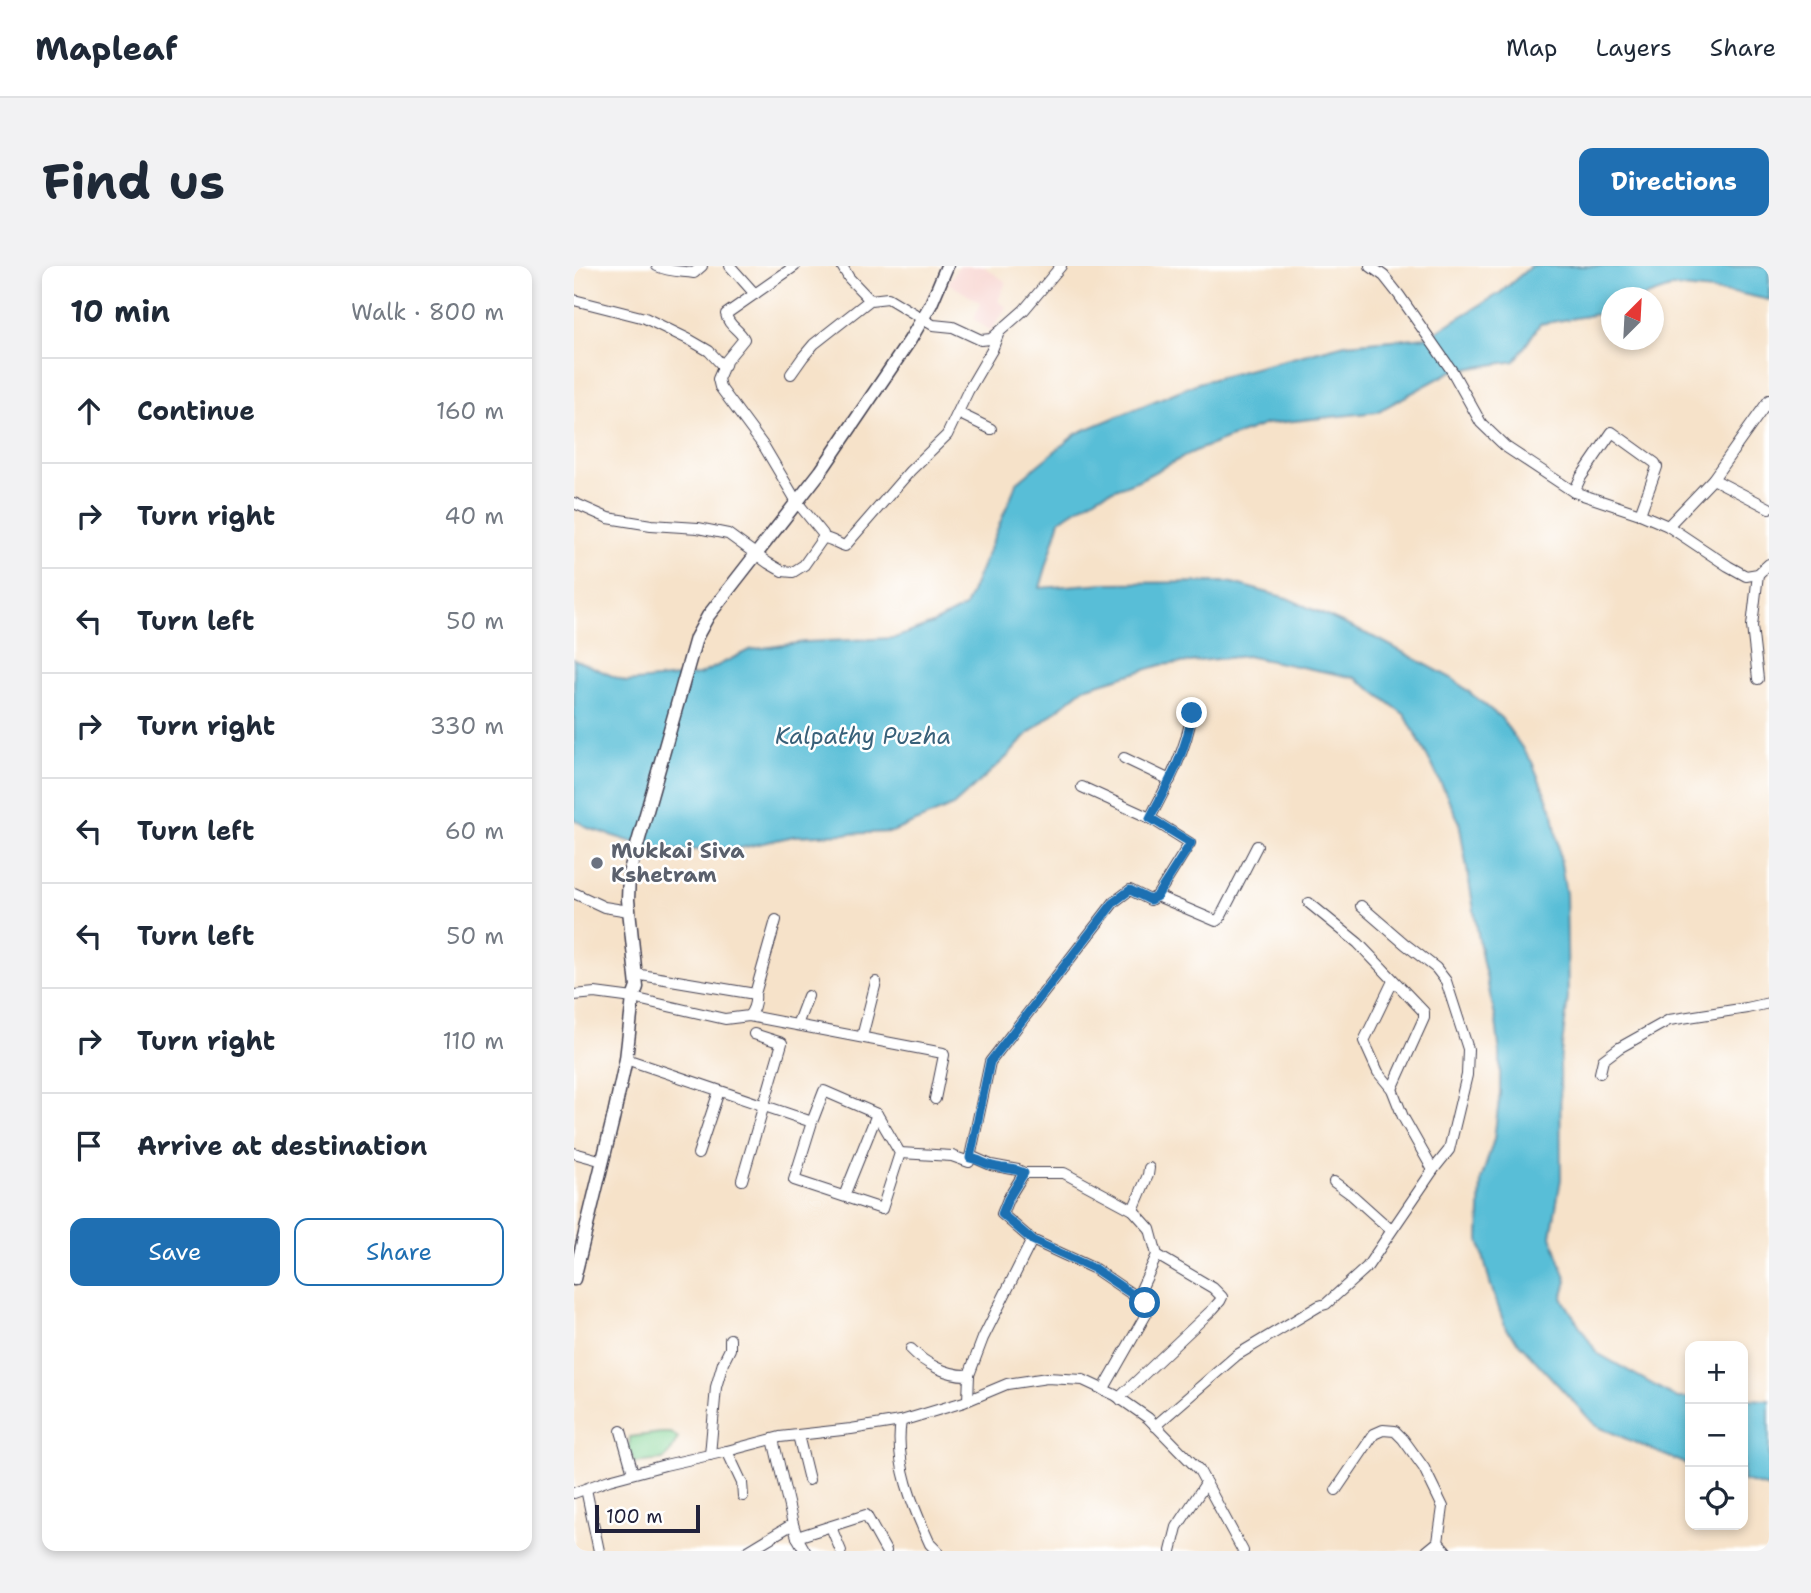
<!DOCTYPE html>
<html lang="en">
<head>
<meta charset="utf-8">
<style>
  body { margin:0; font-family:"Shantell Sans",sans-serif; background:#f2f2f3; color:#1f2937 }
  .controls { position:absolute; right:21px; bottom:21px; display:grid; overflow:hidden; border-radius:14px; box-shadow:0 4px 10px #0003 }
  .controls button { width:63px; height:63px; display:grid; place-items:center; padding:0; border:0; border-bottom:2px solid #e0e1e3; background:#fff; color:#1f2937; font:35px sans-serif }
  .compass { position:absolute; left:1027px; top:21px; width:63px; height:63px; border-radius:50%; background:#fff; box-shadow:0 4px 10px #0003; rotate:24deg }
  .scale { position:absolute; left:21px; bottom:18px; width:105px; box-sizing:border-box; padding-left:7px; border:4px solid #22223b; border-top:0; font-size:19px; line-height:24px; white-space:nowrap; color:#22223b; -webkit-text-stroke:5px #fff; paint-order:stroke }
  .stop { position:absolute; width:21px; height:21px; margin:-16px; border:5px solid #1f6fb2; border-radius:50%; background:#fff }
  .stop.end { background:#1f6fb2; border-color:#fff; box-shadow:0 2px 7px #0008 }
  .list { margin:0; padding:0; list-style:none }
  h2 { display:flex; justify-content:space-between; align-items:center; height:91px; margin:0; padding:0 28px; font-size:30px }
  h2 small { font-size:23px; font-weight:400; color:#747a83 }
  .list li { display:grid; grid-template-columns:46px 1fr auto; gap:21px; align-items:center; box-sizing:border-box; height:105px; padding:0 28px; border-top:2px solid #e0e1e3 }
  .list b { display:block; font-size:26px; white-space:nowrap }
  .list em { font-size:23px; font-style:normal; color:#747a83 }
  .actions { display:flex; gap:14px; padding:21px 28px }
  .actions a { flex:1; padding:16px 0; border:2px solid #1f6fb2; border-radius:14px; text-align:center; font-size:24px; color:#1f6fb2 }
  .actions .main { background:#1f6fb2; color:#fff }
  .icon { flex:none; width:38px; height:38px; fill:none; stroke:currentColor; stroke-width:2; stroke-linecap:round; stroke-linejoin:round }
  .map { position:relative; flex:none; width:1195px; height:1285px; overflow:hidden; border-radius:14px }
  header { display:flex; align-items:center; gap:42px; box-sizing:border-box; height:98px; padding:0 35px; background:#fff; border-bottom:2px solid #e0e1e3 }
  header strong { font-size:33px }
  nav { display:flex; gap:38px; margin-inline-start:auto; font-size:24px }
  .intro { display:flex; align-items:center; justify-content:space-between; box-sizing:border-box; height:168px; padding:0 42px }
  h1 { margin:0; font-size:49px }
  .button { padding:18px 32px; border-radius:14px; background:#1f6fb2; color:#fff; font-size:24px; font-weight:700 }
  main { display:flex; gap:42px; padding:0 42px }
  aside { flex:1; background:#fff; border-radius:14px; box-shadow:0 4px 10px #0003 }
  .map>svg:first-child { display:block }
  .built { fill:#f7d0cb }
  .green { fill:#83d495; stroke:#527b68; stroke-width:2 }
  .water { fill:#59bed7; stroke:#3e7089; stroke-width:2 }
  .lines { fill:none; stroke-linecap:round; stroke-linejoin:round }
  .minor-casing { stroke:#423f50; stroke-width:12 }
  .major-casing { stroke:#423f50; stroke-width:15 }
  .minor { stroke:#fff; stroke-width:10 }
  .major { stroke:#fff; stroke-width:12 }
  .route { stroke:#1f6fb2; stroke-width:9 }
  .worship-dot { fill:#6b7280; stroke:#fff; stroke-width:2.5 }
  .labels { text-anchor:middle; stroke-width:5; stroke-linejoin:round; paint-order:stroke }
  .worship-label { font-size:21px; font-weight:bold; fill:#5b616d; stroke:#fff; text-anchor:start }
  .water-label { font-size:23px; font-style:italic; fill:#386079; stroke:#fff }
</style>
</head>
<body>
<header>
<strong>Mapleaf</strong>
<nav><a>Map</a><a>Layers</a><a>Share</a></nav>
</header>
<div class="intro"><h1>Find us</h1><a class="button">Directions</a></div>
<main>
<aside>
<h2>10 min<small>Walk · 800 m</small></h2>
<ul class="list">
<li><svg class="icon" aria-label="ahead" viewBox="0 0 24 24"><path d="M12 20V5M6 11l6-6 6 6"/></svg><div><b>Continue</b></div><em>160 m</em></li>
<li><svg class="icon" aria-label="right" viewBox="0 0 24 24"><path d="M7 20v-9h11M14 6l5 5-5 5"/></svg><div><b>Turn right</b></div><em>40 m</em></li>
<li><svg class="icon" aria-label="left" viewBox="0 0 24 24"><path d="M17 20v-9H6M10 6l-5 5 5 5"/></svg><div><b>Turn left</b></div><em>50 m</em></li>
<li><svg class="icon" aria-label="right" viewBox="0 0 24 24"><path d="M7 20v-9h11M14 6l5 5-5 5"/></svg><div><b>Turn right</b></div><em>330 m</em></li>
<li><svg class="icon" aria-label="left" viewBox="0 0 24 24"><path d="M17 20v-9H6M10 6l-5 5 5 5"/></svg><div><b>Turn left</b></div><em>60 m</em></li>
<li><svg class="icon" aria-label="left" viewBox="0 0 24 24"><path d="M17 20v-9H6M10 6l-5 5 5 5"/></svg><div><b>Turn left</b></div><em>50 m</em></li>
<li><svg class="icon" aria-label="right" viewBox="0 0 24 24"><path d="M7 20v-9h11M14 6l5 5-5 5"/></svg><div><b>Turn right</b></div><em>110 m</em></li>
<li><svg class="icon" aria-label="arrive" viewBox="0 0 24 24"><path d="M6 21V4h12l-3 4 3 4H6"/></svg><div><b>Arrive at destination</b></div></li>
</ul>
<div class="actions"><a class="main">Save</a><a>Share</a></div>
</aside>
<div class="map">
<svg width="1195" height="1285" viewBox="0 0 1195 1285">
  <rect width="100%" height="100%" fill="#fff"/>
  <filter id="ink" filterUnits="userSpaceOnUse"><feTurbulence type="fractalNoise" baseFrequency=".0143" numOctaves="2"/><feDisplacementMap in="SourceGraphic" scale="14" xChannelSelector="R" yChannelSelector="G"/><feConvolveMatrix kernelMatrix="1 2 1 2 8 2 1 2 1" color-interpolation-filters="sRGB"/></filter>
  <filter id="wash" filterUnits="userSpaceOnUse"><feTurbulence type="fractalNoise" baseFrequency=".00686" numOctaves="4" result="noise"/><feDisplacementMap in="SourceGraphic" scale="28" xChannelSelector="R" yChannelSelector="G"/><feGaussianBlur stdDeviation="1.57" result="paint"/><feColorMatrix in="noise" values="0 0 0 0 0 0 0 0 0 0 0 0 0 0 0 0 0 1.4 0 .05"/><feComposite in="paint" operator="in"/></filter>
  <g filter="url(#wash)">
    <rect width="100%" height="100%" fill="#f6e2c9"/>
    <path class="built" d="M 385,0 L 409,0 L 432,16 L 424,35 L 433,41 L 417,65 L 400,53 L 407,37 L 374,17 Z"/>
    <path class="green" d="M 87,1167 L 97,1167 L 104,1172 L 97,1185 L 89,1194 L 60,1197 L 55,1181 L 56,1171 Z"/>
    <g class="water">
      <path d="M 957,0 L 1195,0 L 1195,34 L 1168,28 L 1099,21 L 1070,31 L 1038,32 L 1037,44 L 1030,47 L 966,58 L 941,95 L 878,105 L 803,146 L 692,158 L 621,185 L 565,214 L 526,229 L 486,254 L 466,322 L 531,317 L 655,316 L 713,332 L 808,375 L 879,413 L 927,452 L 958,496 L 979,547 L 992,628 L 994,732 L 986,796 L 987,913 L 977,970 L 993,1015 L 988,1032 L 1023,1087 L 1103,1132 L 1116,1132 L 1116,1200 L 1022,1160 L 932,1063 L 916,1017 L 905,974 L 907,914 L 920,873 L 926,827 L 926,789 L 922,755 L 908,692 L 885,555 L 859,501 L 831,449 L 782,412 L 672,390 L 587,399 L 510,422 L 454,468 L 434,490 L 379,540 L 318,566 L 220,570 L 167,582 L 87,585 L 14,562 L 0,553 L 0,393 L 52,416 L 125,409 L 175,384 L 231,376 L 321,372 L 358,358 L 391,341 L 443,216 L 503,167 L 624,117 L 771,78 L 853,71 L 926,27 Z"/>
      <path d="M 1169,1133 L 1195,1134 L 1195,1222 L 1169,1215 Z"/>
    </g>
  </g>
  <g filter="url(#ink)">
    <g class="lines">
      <g class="minor-casing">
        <g id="minor">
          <path d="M 83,0 C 95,6 107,5 120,7 L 128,0"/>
          <path d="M 156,0 L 181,28"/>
          <path d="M 268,0 L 275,12 L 296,34"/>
          <path d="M 796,0 L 810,10 L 825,29 L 878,105 L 907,157 L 932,181 L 1000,226 L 1066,248 L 1094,260 L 1154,300 L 1172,310 L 1184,308 L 1195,298"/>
          <path d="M 0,34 L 71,52 L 116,74 L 135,85 L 148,99 L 148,104 L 144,113 L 146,121 L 191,182 L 223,236 L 249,268"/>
          <path d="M 151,99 L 152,95 L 170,73 C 165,63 154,60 152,48 L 221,0"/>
          <path d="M 217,108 L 229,91 L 240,78 L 296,34 L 314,32 L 359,59 L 379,61 L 407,74 L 417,73 L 450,44 L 487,0"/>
          <path d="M 384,147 L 417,163"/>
          <path d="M 1139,213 L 1195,242"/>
          <path d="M 1000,226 L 1007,211 L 1038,166 L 1081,197 L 1083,201 L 1066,248"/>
          <path d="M 0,237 L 34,252 L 77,259 L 124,262 L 154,268 L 194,297 L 208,305 L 219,306 L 230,299 L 249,272 C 257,272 263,278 271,280 L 336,205 L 373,169 L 394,125 L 418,84 L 425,66"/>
          <path d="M 1094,260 L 1139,213 L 1195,134"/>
          <path d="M 1184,413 L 1178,360 L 1184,308"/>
          <path d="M 550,492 L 596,514"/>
          <path d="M 576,552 C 594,518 612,485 618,447"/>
          <path d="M 0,627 L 30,641 L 55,645"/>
          <path d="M 583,630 L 642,655 L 646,652 L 683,580"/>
          <path d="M 735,637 L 784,677 L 850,746 L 850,752 L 818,823"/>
          <path d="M 61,708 L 181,728"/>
          <path d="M 819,715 L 790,775 L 804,806 L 818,823 L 829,851 L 859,904"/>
          <path d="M 0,729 L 21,727 L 59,732 L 151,753 L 175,750 L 369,787 L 370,789 L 361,833"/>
          <path d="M 175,750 C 180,743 182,736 181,728 L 202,654"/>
          <path d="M 223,759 L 234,730"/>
          <path d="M 288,771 L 302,716"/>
          <path d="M 52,793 L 238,856 L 220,914 L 308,943 L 326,887 L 303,848 L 250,825 L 238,856"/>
          <path d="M 1026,807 L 1029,794 L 1045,782 L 1095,754 L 1173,742 L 1195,737"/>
          <path d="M 0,887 L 29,895"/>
          <path d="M 326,887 L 378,890 L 395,896 L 416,796 L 540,636 L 556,624 L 576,634 L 583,630 L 616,577 L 576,552 L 508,521"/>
          <path d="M 124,888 L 145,825"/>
          <path d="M 395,892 L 401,892 L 417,899 L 444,904 L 450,907 L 490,907 L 559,944 L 576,963 L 583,989 L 563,1032"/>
          <path d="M 450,907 L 434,933 L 428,948 L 458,974 L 521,1003 L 571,1037 L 574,1045 L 529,1124"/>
          <path d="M 168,914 L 208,777 L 180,768"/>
          <path d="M 760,916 L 778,929 L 817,964"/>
          <path d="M 270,930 L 303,848"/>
          <path d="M 559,944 L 574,909 L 575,902"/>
          <path d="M 337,1083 C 351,1098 374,1110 395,1109 L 394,1134"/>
          <path d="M 395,1109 L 409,1072 L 458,974"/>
          <path d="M 547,1134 L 548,1129 L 639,1043 L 646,1035 L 648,1031 L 639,1022 L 583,989"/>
          <path d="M 327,1155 C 320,1196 339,1241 356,1278 L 363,1285"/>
          <path d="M 581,1160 L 663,1089 L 745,1040 L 752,1038 L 793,1001 L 859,904 L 875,884 L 893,809 L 894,783 L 872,715 L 862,702 L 831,678 L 787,640"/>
          <path d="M 47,1165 L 59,1207"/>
          <path d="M 224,1169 L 235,1214"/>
          <path d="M 199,1173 L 219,1258 L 223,1271 L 231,1285"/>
          <path d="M 153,1185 L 168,1217 L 169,1230"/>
          <path d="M 136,1189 L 142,1121 L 149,1097 L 156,1083 L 156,1073"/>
          <path d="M 12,1223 L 25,1285"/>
          <path d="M 762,1224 L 800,1168 L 809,1164 L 821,1165 L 829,1173 L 850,1202 L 869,1241 L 864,1276 L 853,1285"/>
          <path d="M 0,1227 L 35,1214 L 91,1199 L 153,1185 L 206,1171 L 277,1163 L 327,1155 L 390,1136 L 433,1118 L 473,1112 L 509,1114 L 541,1129 L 574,1152 L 625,1204 L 669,1285"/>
          <path d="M 259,1266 L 267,1285"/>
          <path d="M 223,1271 L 292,1249 L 312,1285"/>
          <path d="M 864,1276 L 872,1285"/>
          <path d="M 174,1285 L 219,1258"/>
          <path d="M 597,1285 L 603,1261 L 632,1217"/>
        </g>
      </g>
      <g class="major-casing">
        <path id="major" d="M 0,1013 L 39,853 L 52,793 L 59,732 L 63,721 L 54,634 L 55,608 L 122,372 L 134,350 L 247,205 L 336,74 L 357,38 L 373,0"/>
      </g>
      <use href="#minor" class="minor"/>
      <use href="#major" class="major"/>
    </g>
  </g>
  <g class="lines" filter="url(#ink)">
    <path class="route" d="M 571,1037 L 521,1003 L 458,974 L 428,948 L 434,933 L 450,907 C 440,902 430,903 419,900 C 411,898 404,893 396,892 L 416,796 L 540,636 L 556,624 L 576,634 L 583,630 L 617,577 L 576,552 C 594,518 613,485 618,447"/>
  </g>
  <circle class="worship-dot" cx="23" cy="597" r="7"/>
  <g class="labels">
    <g class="worship-label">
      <text x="37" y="592">Mukkai Siva<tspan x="37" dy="24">Kshetram</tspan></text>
    </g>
    <g class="water-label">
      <text x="289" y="478">Kalpathy Puzha</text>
    </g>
  </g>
</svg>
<div class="controls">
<button>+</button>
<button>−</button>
<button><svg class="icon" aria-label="locate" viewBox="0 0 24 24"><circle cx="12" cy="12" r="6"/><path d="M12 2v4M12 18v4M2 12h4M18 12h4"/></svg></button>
</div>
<svg class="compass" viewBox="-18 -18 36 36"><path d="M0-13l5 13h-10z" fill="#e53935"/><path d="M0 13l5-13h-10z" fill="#747a83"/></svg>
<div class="scale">100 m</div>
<div class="stop" style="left:571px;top:1037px"></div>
<div class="stop end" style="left:618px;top:447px"></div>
</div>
</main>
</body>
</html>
